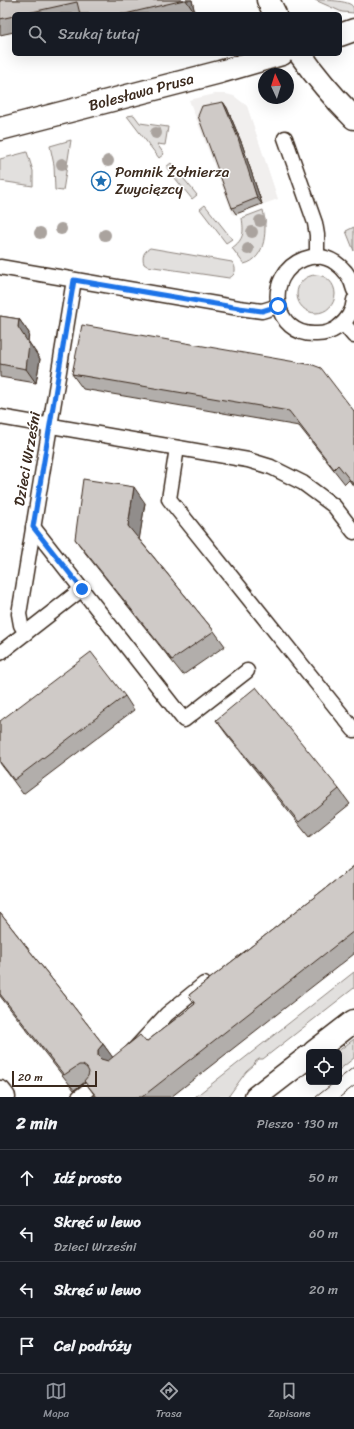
<!DOCTYPE html>
<html lang="pl">
<head>
<meta charset="utf-8">
<style>
  body { margin:0; font-family:Sriracha,sans-serif; background:#20242c; color:#f1f3f6 }
  .controls { position:absolute; right:12px; bottom:12px; display:grid; overflow:hidden; border-radius:6px; box-shadow:0 4px 16px #0002 }
  .controls button { width:36px; height:36px; display:grid; place-items:center; padding:0; border:0; border-bottom:1px solid #363941; background:#171b24; color:#f1f3f6; font:20px sans-serif }
  .compass { position:absolute; left:258px; top:68px; width:36px; height:36px; border-radius:50%; background:#171b24; box-shadow:0 4px 16px #0002; rotate:356deg }
  .scale { position:absolute; left:12px; bottom:10px; width:85px; box-sizing:border-box; padding-left:4px; border:2px solid #3b2a1e; border-top:0; font-size:11px; line-height:14px; white-space:nowrap; color:#3b2a1e; -webkit-text-stroke:3px #fff; paint-order:stroke }
  .stop { position:absolute; width:12px; height:12px; margin:-9px; border:3px solid #1a73e8; border-radius:50%; background:#fff }
  .stop.end { background:#1a73e8; border-color:#fff; box-shadow:0 1px 4px #0008 }
  .list { margin:0; padding:0; list-style:none }
  h2 { display:flex; justify-content:space-between; align-items:center; height:52px; margin:0; padding:0 16px; font-size:17px }
  h2 small { font-size:13px; font-weight:400; color:#9ea1a6 }
  .list li { display:grid; grid-template-columns:26px 1fr auto; gap:12px; align-items:center; box-sizing:border-box; height:56px; padding:0 16px; border-top:1px solid #363941 }
  .list b { display:block; font-size:15px; white-space:nowrap }
  .list p { margin:0; font-size:13px; white-space:nowrap; color:#9ea1a6 }
  .list em { font-size:13px; font-style:normal; color:#9ea1a6 }
  .icon { flex:none; width:22px; height:22px; fill:none; stroke:currentColor; stroke-width:2; stroke-linecap:round; stroke-linejoin:round }
  .map { position:relative; flex:none; width:354px; height:1097px; overflow:hidden }
  .search { position:absolute; background:#171b24; box-shadow:0 4px 16px #0002; left:12px; right:12px; top:12px; height:44px; display:flex; align-items:center; gap:10px; box-sizing:border-box; padding:0 14px; border-radius:6px; color:#9ea1a6; font-size:15px }
  .sheet { height:276px; background:#171b24 }
  nav { display:flex; justify-content:space-around; align-items:center; box-sizing:border-box; height:56px; border-top:1px solid #363941; background:#171b24; font-size:11px; color:#9ea1a6 }
  nav a { display:grid; justify-items:center; gap:2px }
  nav .on { color:#8c9099 }
  .map>svg:first-child { display:block }
  .built { fill:#f1efee }
  .green { fill:#e2e0de; stroke:#8e857e }
  .lines { fill:none; stroke-linecap:round; stroke-linejoin:round }
  .lane-casing { stroke:#3b2a1e; stroke-width:17 }
  .street-casing { stroke:#3b2a1e; stroke-width:25 }
  .secondary-casing { stroke:#3b2a1e; stroke-width:25 }
  .lane { stroke:#fff; stroke-width:14 }
  .street { stroke:#fff; stroke-width:22 }
  .secondary { stroke:#fff; stroke-width:22 }
  .tram { stroke:#3b2a1e; stroke-width:1 }
  .tree { fill:#aaa39e }
  .wall { fill:#b2aeab; stroke:#3b2a1e }
  .shaded-wall { fill:#918d8b; stroke:#3b2a1e }
  .building { fill:#cfcac7; stroke:#3b2a1e }
  .route { stroke:#1a73e8; stroke-width:5 }
  .labels { text-anchor:middle; stroke-width:3; stroke-linejoin:round; paint-order:stroke }
  .street-label { font-size:15px; fill:#3b2a1e; stroke:#fff }
  .poi-label { font-size:15px; fill:#3b2a1e; stroke:#fff; text-anchor:start }
</style>
</head>
<body>
<div class="map">
<svg width="354" height="1097" viewBox="0 0 354 1097">
  <rect width="100%" height="100%" fill="#fff"/>
  <filter id="ink" filterUnits="userSpaceOnUse"><feTurbulence type="fractalNoise" baseFrequency=".025" numOctaves="2"/><feDisplacementMap in="SourceGraphic" scale="8" xChannelSelector="R" yChannelSelector="G"/><feConvolveMatrix kernelMatrix="1 2 1 2 8 2 1 2 1" color-interpolation-filters="sRGB"/></filter>
  <g filter="url(#ink)">
    <path class="built" d="M 215,94 L 226,94 L 234,96 L 247,106 L 278,199 L 233,215 L 189,100 Z"/>
    <g class="green">
      <path d="M 315,0 C 323,0 350,0 353,7 C 354,8 354,12 354,13 L 342,12 Z"/>
      <path d="M 134,115 L 140,123 L 168,127 L 165,145 L 157,144 L 164,154 L 159,158 L 127,116 Z"/>
      <path d="M 71,140 L 63,191 L 55,190 L 54,165 L 50,146 Z"/>
      <path d="M 27,152 L 33,171 L 33,186 L 0,181 L 0,159 Z"/>
      <path d="M 171,163 L 197,195 L 192,199 L 166,167 Z"/>
      <path d="M 205,205 L 232,239 L 226,243 L 200,209 Z"/>
      <path d="M 263,210 C 267,227 267,259 244,264 L 232,248 C 244,239 244,233 242,218 Z"/>
      <path d="M 354,227 L 354,251 L 346,231 Z"/>
      <path d="M 150,248 L 232,262 C 237,268 236,275 229,278 L 147,266 L 144,264 C 142,257 143,252 150,248 Z"/>
      <circle cx="316" cy="294" r="19"/>
      <path d="M 354,972 L 354,988 L 263,1059 L 259,1059 L 255,1062 L 254,1065 L 246,1072 L 228,1097 L 195,1097 Z"/>
      <path d="M 354,1039 L 354,1058 L 339,1070 L 339,1052 L 337,1052 Z"/>
    </g>
    <g class="lines">
      <g class="lane-casing">
        <g id="lane">
          <path d="M 285,138 L 315,223 L 317,235 L 317,257"/>
          <path d="M 0,267 L 239,308 L 262,311 L 278,306"/>
          <path d="M 354,290 C 349,268 327,250 304,259 C 262,275 273,337 317,334 C 324,334 331,332 337,328 C 347,321 353,312 354,300"/>
          <path d="M 343,323 L 354,336"/>
          <path d="M 0,417 L 248,460 L 271,467 L 303,483 L 334,506 L 354,532"/>
          <path d="M 177,448 L 169,499 L 354,730"/>
          <path d="M 33,527 L 184,720 L 247,671"/>
          <path d="M 26,633 L 21,625 L 19,614 L 74,280"/>
          <path d="M 0,653 L 82,589"/>
          <path d="M 131,1053 L 167,1014 L 204,984"/>
          <path d="M 79,1097 L 91,1088"/>
        </g>
      </g>
      <g class="street-casing">
        <g id="street">
          <path d="M 340,35 L 354,30"/>
          <path d="M 0,129 L 220,72 L 282,54"/>
          <path d="M 0,1092 L 4,1097"/>
        </g>
      </g>
      <g class="secondary-casing">
        <g id="secondary">
          <path d="M 268,0 L 275,14"/>
          <path d="M 300,54 C 316,77 334,98 354,118"/>
          <path d="M 314,1052 L 354,1021"/>
          <path d="M 256,1097 L 309,1056"/>
        </g>
      </g>
      <use href="#lane" class="lane"/>
      <use href="#street" class="street"/>
      <use href="#secondary" class="secondary"/>
      <g class="tram">
        <path d="M 339,1079 L 354,1067"/>
        <path d="M 316,1097 L 335,1082"/>
        <path d="M 340,1097 L 354,1086"/>
      </g>
    </g>
    <g class="tree">
      <circle cx="156" cy="133" r="6"/>
      <circle cx="108" cy="161" r="6"/>
      <circle cx="62" cy="164" r="6"/>
      <circle cx="260" cy="221" r="6"/>
      <circle cx="61" cy="229" r="6"/>
      <circle cx="252" cy="232" r="6"/>
      <circle cx="40" cy="233" r="6"/>
      <circle cx="105" cy="235" r="6"/>
      <circle cx="248" cy="249" r="6"/>
    </g>
    <g class="wall">
      <path d="M 0,0 L 192,0 L 195,14 L 14,14 L 14,32 L 0,35 Z"/>
      <path d="M 223,102 L 227,108 L 242,144 L 262,204 L 236,214 L 232,208 Z"/>
      <path d="M 0,316 L 19,319 L 29,333 L 28,341 L 40,359 L 36,383 L 0,377 Z"/>
      <path d="M 72,374 L 354,411 L 354,487 L 349,480 L 345,484 L 299,426 L 83,389 Z"/>
      <path d="M 145,503 L 139,539 L 214,631 L 225,646 L 183,675 L 86,554 L 75,539 Z"/>
      <path d="M 125,696 L 134,710 L 23,794 L 0,763 L 0,721 Z"/>
      <path d="M 216,720 L 339,789 L 350,804 L 309,837 L 227,735 Z"/>
      <path d="M 354,866 L 354,954 L 171,1097 L 96,1097 L 85,1082 L 74,1090 L 0,996 L 0,913 L 103,1044 L 113,1058 L 146,1042 L 195,1004 L 189,995 Z"/>
    </g>
    <g class="shaded-wall">
      <path d="M 186,0 L 192,0 L 195,14 Z"/>
      <path d="M 223,102 L 227,108 L 242,144 L 262,204 L 257,198 Z"/>
      <path d="M 19,319 L 29,333 L 28,341 L 40,359 L 36,383 L 26,369 L 18,327 Z"/>
      <path d="M 134,487 L 145,503 L 139,541 L 128,526 Z"/>
      <path d="M 103,1044 L 114,1059 L 109,1071 L 98,1056 L 98,1050 Z"/>
    </g>
    <g class="building">
      <path d="M 0,0 L 184,0 L 125,14 L 80,14 L 77,2 L 23,14 L 14,14 L 14,16 L 0,19 Z"/>
      <path d="M 223,102 L 238,138 L 257,198 L 232,208 L 198,116 L 202,106 Z"/>
      <path d="M 0,316 L 19,319 L 18,327 L 29,344 L 26,369 L 0,364 Z"/>
      <path d="M 82,325 L 313,365 L 321,368 L 354,411 L 354,485 L 338,465 L 334,469 L 289,411 L 72,374 Z"/>
      <path d="M 83,479 L 134,487 L 128,526 L 214,631 L 172,660 L 75,539 Z"/>
      <path d="M 91,652 L 125,696 L 14,780 L 0,762 L 0,721 Z"/>
      <path d="M 256,687 L 339,789 L 299,822 L 216,720 Z"/>
      <path d="M 354,866 L 354,931 L 142,1097 L 97,1097 L 84,1081 L 88,1076 L 89,1072 L 87,1068 L 83,1065 L 79,1065 L 64,1075 L 0,994 L 0,913 L 103,1044 L 98,1050 L 98,1056 L 101,1059 L 108,1061 L 140,1035 L 146,1042 L 195,1004 L 189,995 Z"/>
    </g>
  </g>
  <g class="lines" filter="url(#ink)">
    <path class="route" d="M 82,589 L 33,527 L 74,280 L 239,308 L 262,311 L 278,306"/>
  </g>
  <defs>
    <g id="sight-ring" transform="scale(1)"><circle r="9.5" fill="#fff" stroke="#1f6fb2" stroke-width="1.5"/><path d="M0-6L1.8-2.2L6-1.7L2.9 1.2L3.7 5.4L0 3.3L-3.7 5.4L-2.9 1.2L-6-1.7L-1.8-2.2Z" fill="#1f6fb2"/></g>
  </defs>
  <g fill-rule="evenodd">
    <use href="#sight-ring" x="101" y="181"/>
  </g>
  <g class="labels">
    <g class="street-label">
      <text transform="translate(141 92) rotate(-15)" y="5">Bolesława Prusa</text>
      <text transform="translate(27 459) rotate(-80)" y="5">Dzieci Wrześni</text>
    </g>
    <g class="poi-label">
      <text x="115" y="177">Pomnik Żołnierza<tspan x="115" dy="17">Zwycięzcy</tspan></text>
    </g>
  </g>
</svg>
<div class="controls">
<button><svg class="icon" aria-label="locate" viewBox="0 0 24 24"><circle cx="12" cy="12" r="6"/><path d="M12 2v4M12 18v4M2 12h4M18 12h4"/></svg></button>
</div>
<svg class="compass" viewBox="-18 -18 36 36"><path d="M0-13l5 13h-10z" fill="#e53935"/><path d="M0 13l5-13h-10z" fill="#9ea1a6"/></svg>
<div class="scale">20 m</div>
<div class="stop" style="left:278px;top:306px"></div>
<div class="stop end" style="left:82px;top:589px"></div>
<div class="search"><svg class="icon" aria-label="search" viewBox="0 0 24 24"><circle cx="10" cy="10" r="6"/><path d="M15 15l6 6"/></svg>Szukaj tutaj</div>
</div>
<section class="sheet">
<h2>2 min<small>Pieszo · 130 m</small></h2>
<ul class="list">
<li><svg class="icon" aria-label="ahead" viewBox="0 0 24 24"><path d="M12 20V5M6 11l6-6 6 6"/></svg><div><b>Idź prosto</b></div><em>50 m</em></li>
<li><svg class="icon" aria-label="left" viewBox="0 0 24 24"><path d="M17 20v-9H6M10 6l-5 5 5 5"/></svg><div><b>Skręć w lewo</b><p>Dzieci Wrześni</p></div><em>60 m</em></li>
<li><svg class="icon" aria-label="left" viewBox="0 0 24 24"><path d="M17 20v-9H6M10 6l-5 5 5 5"/></svg><div><b>Skręć w lewo</b></div><em>20 m</em></li>
<li><svg class="icon" aria-label="arrive" viewBox="0 0 24 24"><path d="M6 21V4h12l-3 4 3 4H6"/></svg><div><b>Cel podróży</b></div></li>
</ul>
</section>
<nav>
<a class="on"><svg class="icon" aria-label="map" viewBox="0 0 24 24"><path d="M3 6l6-2 6 2 6-2v14l-6 2-6-2-6 2zM9 4v14M15 6v14"/></svg>Mapa</a>
<a><svg class="icon" aria-label="directions" viewBox="0 0 24 24"><path d="M12 3l9 9-9 9-9-9zM9 14v-3h6M13 9l2 2-2 2"/></svg>Trasa</a>
<a><svg class="icon" aria-label="saved" viewBox="0 0 24 24"><path d="M7 4h10v16l-5-4-5 4z"/></svg>Zapisane</a>
</nav>
</body>
</html>
